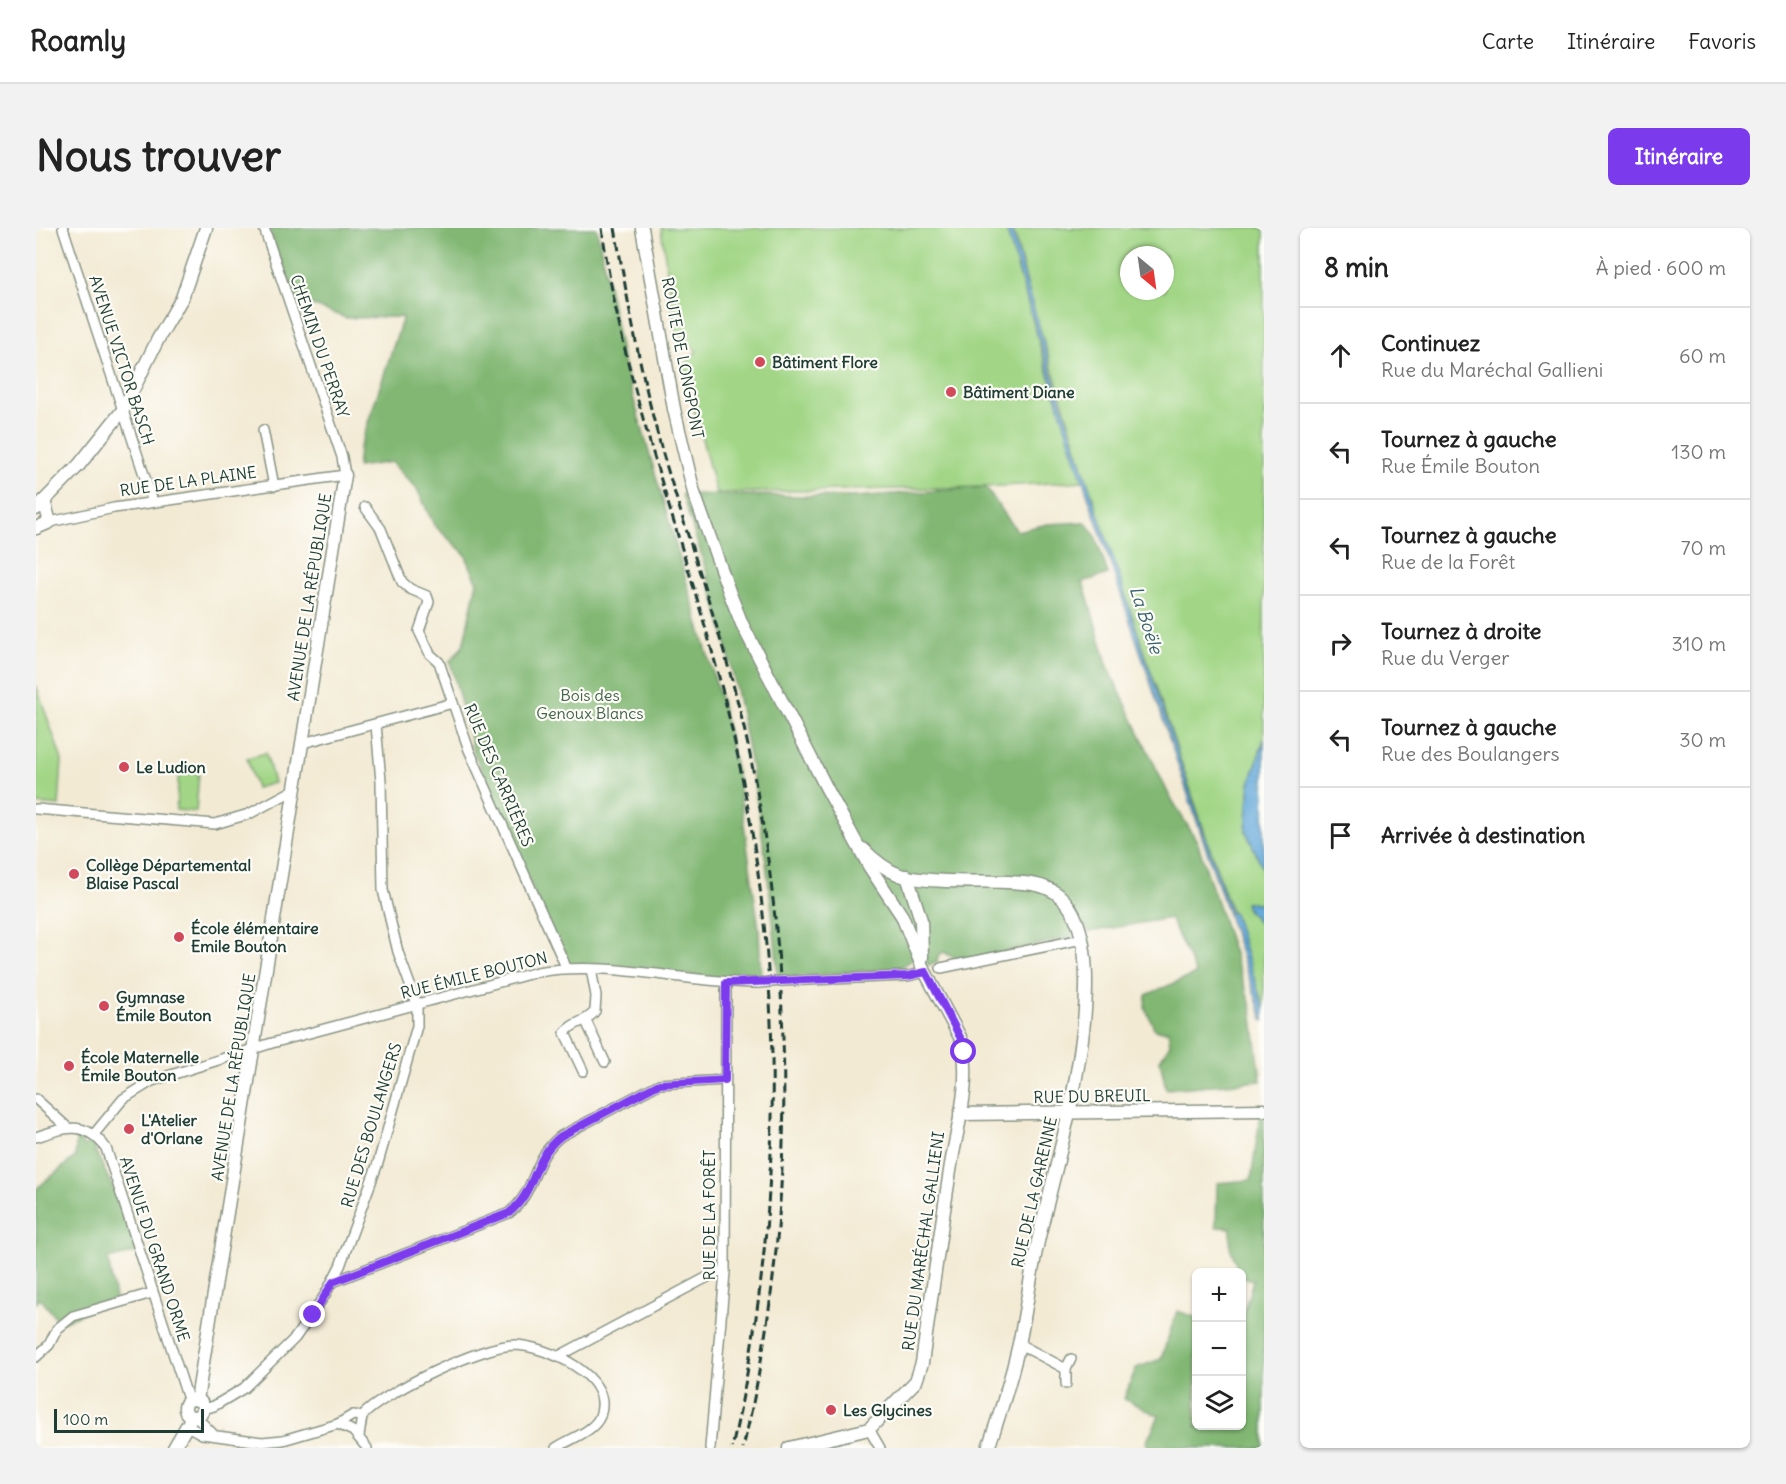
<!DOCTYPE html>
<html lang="fr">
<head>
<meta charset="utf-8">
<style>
  body { margin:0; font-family:Delius,sans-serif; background:#f2f2f2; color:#222 }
  .controls { position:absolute; right:18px; bottom:18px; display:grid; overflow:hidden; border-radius:9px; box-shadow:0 2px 4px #0004 }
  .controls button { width:54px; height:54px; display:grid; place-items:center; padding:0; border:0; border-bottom:2px solid #e0e0e0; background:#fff; color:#222; font:30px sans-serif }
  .compass { position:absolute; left:1084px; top:18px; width:54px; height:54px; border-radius:50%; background:#fff; box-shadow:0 2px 4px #0004; rotate:151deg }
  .scale { position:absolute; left:18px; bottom:15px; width:150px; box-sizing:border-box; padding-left:6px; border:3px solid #1f3d34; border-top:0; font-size:16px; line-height:21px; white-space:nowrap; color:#1f3d34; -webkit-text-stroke:4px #fdfcf7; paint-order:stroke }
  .stop { position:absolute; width:18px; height:18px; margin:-14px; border:4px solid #7c3aed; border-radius:50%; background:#fff }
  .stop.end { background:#7c3aed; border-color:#fff; box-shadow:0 2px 6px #0008 }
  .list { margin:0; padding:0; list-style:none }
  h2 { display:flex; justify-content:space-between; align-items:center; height:78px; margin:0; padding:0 24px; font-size:26px }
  h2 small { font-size:20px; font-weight:400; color:#767676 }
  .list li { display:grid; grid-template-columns:39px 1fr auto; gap:18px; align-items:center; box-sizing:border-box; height:96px; padding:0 24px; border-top:2px solid #e0e0e0 }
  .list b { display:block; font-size:22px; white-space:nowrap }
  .list p { margin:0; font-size:20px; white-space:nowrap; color:#767676 }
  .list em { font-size:20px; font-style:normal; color:#767676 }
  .icon { flex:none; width:33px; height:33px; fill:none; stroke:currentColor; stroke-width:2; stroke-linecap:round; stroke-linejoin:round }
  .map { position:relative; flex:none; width:1228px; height:1220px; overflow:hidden; border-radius:9px }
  header { display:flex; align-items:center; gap:36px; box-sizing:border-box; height:84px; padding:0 30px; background:#fff; border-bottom:2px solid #e0e0e0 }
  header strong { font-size:28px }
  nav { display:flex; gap:33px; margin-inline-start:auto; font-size:21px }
  .intro { display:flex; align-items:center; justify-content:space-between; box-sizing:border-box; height:144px; padding:0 36px }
  h1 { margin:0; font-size:42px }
  .button { padding:15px 27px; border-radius:9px; background:#7c3aed; color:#fff; font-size:21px; font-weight:700 }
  main { display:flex; gap:36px; padding:0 36px }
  aside { flex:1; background:#fff; border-radius:9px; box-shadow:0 2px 4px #0004 }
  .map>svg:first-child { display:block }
  .green { fill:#a2d686; stroke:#608a5d; stroke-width:1.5; fill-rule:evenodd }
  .forest { fill:#81b773; stroke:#507a54; stroke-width:1.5 }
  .water { fill:#64a8d9; stroke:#427286; stroke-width:1.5 }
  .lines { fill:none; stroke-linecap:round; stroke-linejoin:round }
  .street-casing { stroke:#899484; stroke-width:12 }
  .secondary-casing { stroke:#899484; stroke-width:15 }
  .street { stroke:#fff; stroke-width:9 }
  .secondary { stroke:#fff; stroke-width:12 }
  .rail { stroke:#1f3d34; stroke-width:3; stroke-dasharray:9 4.5; stroke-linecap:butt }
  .street-bridge-casing { stroke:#899484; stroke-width:12; stroke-linecap:butt }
  .street-bridge { stroke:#fff; stroke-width:9 }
  .route { stroke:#7c3aed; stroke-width:8 }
  .poi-dot { fill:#d1495b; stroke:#fdfcf7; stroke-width:2 }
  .labels { text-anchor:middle; stroke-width:4.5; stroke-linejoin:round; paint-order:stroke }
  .street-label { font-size:16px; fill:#1f3d34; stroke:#fdfcf7 }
  .poi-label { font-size:16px; font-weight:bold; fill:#1f3d34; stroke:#fdfcf7; text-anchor:start }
  .park-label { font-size:16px; fill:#406348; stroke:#fdfcf7 }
  .water-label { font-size:18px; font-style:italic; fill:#37626e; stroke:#fdfcf7 }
</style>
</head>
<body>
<header>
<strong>Roamly</strong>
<nav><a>Carte</a><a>Itinéraire</a><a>Favoris</a></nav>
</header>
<div class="intro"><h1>Nous trouver</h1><a class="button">Itinéraire</a></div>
<main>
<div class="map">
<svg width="1228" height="1220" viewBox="0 0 1228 1220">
  <rect width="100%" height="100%" fill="#fdfcf7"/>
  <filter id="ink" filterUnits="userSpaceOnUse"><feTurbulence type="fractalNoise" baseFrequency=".0167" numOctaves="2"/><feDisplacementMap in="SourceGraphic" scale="12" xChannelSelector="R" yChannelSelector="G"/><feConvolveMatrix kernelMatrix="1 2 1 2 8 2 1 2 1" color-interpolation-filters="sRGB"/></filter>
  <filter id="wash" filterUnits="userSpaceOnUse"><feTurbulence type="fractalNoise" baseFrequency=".008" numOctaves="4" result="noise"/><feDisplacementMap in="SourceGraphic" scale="24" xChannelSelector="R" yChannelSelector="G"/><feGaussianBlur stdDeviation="1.35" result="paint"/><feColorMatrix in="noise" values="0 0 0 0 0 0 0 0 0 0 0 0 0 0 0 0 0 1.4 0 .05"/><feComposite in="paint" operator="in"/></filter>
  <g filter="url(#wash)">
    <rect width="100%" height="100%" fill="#f3ead4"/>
    <g class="green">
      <path d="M 625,0 L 970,0 L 1007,129 L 1048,253 L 949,259 L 680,265 L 647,137 L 661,123 L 639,102 Z"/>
      <path d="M 977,0 L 1228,0 L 1228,511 L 1214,556 L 1210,603 L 1228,643 L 1228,675 L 1210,675 L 1211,681 L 1228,701 L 1228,781 L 1051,252 L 996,75 ZM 1093,27 L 1129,27 L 1129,63 L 1093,63 Z"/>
      <path d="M 0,457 L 26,532 L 23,578 L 0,576 Z"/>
      <path d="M 230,525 L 238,555 L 220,560 L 211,530 Z"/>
      <path d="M 143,543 L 163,544 L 160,584 L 140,582 Z"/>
    </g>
    <g class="forest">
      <path d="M 233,0 L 561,0 L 586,131 L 685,473 L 700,540 L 723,701 L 725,752 L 530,739 L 437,522 L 414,433 L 427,418 L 441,354 L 429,326 L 398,297 L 381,261 L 355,234 L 321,239 L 323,222 L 367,89 L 310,90 L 257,70 Z"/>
      <path d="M 949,259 L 981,303 L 1012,296 L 1049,294 L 1059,307 L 1072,346 L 1047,354 L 1072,439 L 1133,567 L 1161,613 L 1216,781 L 1225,853 L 1130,861 L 1124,832 L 1134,816 L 1132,803 L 1119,802 L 1109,779 L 1110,767 L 1160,746 L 1134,690 L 1053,704 L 1050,699 L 1039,701 L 1035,709 L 935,732 L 918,730 L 908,724 L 902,728 L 901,735 L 892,737 L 889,729 L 876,732 L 864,740 L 742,750 C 734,636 715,526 690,415 C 679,365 661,315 646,266 L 819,269 Z"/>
      <path d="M 1225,882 L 1228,882 L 1228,1220 L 1114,1220 L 1110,1215 L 1123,1188 L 1088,1171 L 1100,1140 L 1125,1131 L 1141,1083 L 1160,1089 L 1160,1198 L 1206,1198 L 1206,1090 L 1217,1052 L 1206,1049 L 1206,1044 L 1203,1044 L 1194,1019 L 1195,1000 L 1180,999 L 1181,955 L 1215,952 Z"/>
      <path d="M 41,907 L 48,919 L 55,914 L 81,968 L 101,1024 L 72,1031 L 79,1070 L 24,1095 L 5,1071 L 0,1075 L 0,961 L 39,929 Z"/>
    </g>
    <g class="water">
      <path d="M 970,0 L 975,0 L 1021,162 L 1191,675 L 1194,685 L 1198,685 L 1228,781 L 1228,794 L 1032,208 Z"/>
      <path d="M 1228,511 L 1228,643 L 1210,603 L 1214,556 Z"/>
      <path d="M 1209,675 L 1228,675 L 1228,701 L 1211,681 Z"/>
    </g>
  </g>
  <g filter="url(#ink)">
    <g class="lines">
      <g class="street-casing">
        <g id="street">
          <path d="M 27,0 L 117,274"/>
          <path d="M 227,202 L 238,258"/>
          <path d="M 329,279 L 345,301 L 366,354 L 374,361 L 391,368 L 393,374 L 383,403 L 394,426 L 403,434 L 433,522 L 530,739"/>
          <path d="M 14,294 L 78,280 L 309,247 L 306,229 L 228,0"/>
          <path d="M 267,515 L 417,475"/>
          <path d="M 0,581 L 179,596 L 213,586 L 258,562"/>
          <path d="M 905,740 L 1046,711"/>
          <path d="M 747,753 L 872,748 L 890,744"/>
          <path d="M 550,793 L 569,834"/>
          <path d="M 547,843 L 529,805 C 535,794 551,795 559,783 L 560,768 L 555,741"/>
          <path d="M 0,871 L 32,900"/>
          <path d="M 59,905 L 87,871 L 116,853 L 236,815 L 501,744 C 573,732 649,755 723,755"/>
          <path d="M 0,909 C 30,899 49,892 70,920 L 153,1174"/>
          <path d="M 297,1054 L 473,985 C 501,963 496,930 525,908 L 623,856 L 689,852"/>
          <path d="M 983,1116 L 1030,1141"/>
          <path d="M 523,1128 L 681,1044 L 689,1044"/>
          <path d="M 0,1129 L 13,1117 L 21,1101 L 37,1088 L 116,1065"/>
          <path d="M 1030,1156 L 1030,1141 L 1035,1131"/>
          <path d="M 168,1181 L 178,1178 L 208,1160 L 259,1110 L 289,1067 L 304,1038 L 342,935 L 381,798 L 381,776 L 362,724 L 347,662 L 345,553 L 340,497"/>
          <path d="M 160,1189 L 176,1205"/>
          <path d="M 302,1196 L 317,1187 L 326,1188"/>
          <path d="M 151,1198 L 166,1206 L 226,1214 L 247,1212 L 302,1196 L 317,1203 L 331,1220"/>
          <path d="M 833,1201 L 844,1220"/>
          <path d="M 323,1208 L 326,1188 C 348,1164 446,1117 479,1117 C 509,1118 579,1147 564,1188 C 558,1204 533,1211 520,1220"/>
          <path d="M 674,1220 L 689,1044 L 690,755"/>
        </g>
      </g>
      <g class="secondary-casing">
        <g id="secondary">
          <path d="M 606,0 L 638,181 L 658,265 L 694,366 L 706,396 L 791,561 L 833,638 L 866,688 L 886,738 L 925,811 C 937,853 920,902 914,943 C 904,1007 895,1071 886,1135 L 880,1153 L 833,1201 L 753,1220"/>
          <path d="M 0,281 L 43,237 L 87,182 L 122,111 L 146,70 L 170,0"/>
          <path d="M 0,300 L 14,294 L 8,273"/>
          <path d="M 827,621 C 838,632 850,642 864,647 C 887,655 945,653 972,654 C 989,655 1006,655 1020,665 C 1091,716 1016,945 1001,1018 C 994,1050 990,1083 983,1116 C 975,1151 964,1186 952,1220"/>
          <path d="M 871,648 L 885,692 L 886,729"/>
          <path d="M 924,886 L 1228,882"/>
          <circle cx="158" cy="1180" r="9"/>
          <path d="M 161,1172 L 309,247"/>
          <path d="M 138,1220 L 156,1189"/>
        </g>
      </g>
      <use href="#street" class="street"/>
      <use href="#secondary" class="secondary"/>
      <g class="rail">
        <path d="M 566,0 C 586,155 645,302 684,453 C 750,704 753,967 696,1220"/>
        <path d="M 579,0 C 592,76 606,152 627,226 C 657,328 694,428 715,532 C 760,754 760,999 707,1220"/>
      </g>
      <g class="street-bridge-casing">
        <path id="street-bridge" d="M 723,755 L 747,753"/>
      </g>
      <use href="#street-bridge" class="street-bridge"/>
    </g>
  </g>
  <g class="lines" filter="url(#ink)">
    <path class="route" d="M 277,1087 L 297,1054 L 473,985 C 501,963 496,930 525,908 L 623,856 L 689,852 L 690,755 L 872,748 L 890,744 L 925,811 L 928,824"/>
  </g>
  <g class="poi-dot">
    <circle cx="724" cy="134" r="6"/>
    <circle cx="915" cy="164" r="6"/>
    <circle cx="88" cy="539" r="6"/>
    <circle cx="38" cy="646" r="6"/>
    <circle cx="143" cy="709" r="6"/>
    <circle cx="68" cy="778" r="6"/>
    <circle cx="33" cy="838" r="6"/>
    <circle cx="93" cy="901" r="6"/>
    <circle cx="795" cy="1182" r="6"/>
  </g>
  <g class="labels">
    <g class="street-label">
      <text transform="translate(284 118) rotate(71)" y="6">CHEMIN DU PERRAY</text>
      <text transform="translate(647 130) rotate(79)" y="6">ROUTE DE LONGPONT</text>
      <text transform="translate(86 132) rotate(72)" y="6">AVENUE VICTOR BASCH</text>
      <text transform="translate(152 253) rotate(-8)" y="6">RUE DE LA PLAINE</text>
      <text transform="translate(273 369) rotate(-81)" y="6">AVENUE DE LA RÉPUBLIQUE</text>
      <text transform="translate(463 547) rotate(67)" y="6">RUE DES CARRIÈRES</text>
      <text transform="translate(438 747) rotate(-14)" y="6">RUE ÉMILE BOUTON</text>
      <text transform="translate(197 849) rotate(-81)" y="6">AVENUE DE LA RÉPUBLIQUE</text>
      <text transform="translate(1056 868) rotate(-1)" y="6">RUE DU BREUIL</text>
      <text transform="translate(335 897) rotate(-73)" y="6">RUE DES BOULANGERS</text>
      <text transform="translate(998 964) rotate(-77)" y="6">RUE DE LA GARENNE</text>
      <text transform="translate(673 987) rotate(-90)" y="6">RUE DE LA FORÊT</text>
      <text transform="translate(887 1013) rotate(-82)" y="6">RUE DU MARÉCHAL GALLIENI</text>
      <text transform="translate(119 1021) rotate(72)" y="6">AVENUE DU GRAND ORME</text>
    </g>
    <g class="poi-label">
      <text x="736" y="140">Bâtiment Flore</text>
      <text x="927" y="170">Bâtiment Diane</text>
      <text x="100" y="545">Le Ludion</text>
      <text x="50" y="643">Collège Départemental<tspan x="50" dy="18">Blaise Pascal</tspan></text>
      <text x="155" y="706">École élémentaire<tspan x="155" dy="18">Emile Bouton</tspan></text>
      <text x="80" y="775">Gymnase<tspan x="80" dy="18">Émile Bouton</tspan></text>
      <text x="45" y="835">École Maternelle<tspan x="45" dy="18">Émile Bouton</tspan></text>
      <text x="105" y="898">L'Atelier<tspan x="105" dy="18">d'Orlane</tspan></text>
      <text x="807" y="1188">Les Glycines</text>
    </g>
    <g class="park-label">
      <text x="554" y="473">Bois des<tspan x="554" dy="18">Genoux Blancs</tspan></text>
    </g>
    <g class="water-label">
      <text transform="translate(1110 392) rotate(72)" y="6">La Boële</text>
    </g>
  </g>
</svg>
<div class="controls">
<button>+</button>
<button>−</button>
<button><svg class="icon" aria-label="layers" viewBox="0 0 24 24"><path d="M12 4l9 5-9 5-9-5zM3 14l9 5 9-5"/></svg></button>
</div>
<svg class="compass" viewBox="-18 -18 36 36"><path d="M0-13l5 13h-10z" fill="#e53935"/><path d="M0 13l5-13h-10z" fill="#767676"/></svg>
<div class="scale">100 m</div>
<div class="stop" style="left:928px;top:824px"></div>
<div class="stop end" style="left:277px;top:1087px"></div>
</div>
<aside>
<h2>8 min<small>À pied · 600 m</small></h2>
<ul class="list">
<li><svg class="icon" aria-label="ahead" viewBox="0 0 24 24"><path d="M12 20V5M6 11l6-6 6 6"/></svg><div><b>Continuez</b><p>Rue du Maréchal Gallieni</p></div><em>60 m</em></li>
<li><svg class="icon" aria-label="left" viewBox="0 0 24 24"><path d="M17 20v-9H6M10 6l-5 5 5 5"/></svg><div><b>Tournez à gauche</b><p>Rue Émile Bouton</p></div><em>130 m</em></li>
<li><svg class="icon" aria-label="left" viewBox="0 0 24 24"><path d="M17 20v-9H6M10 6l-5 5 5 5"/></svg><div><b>Tournez à gauche</b><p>Rue de la Forêt</p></div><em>70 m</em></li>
<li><svg class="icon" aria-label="right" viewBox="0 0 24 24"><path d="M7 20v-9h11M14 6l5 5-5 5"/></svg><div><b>Tournez à droite</b><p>Rue du Verger</p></div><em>310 m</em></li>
<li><svg class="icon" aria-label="left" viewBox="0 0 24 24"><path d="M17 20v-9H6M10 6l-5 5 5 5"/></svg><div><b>Tournez à gauche</b><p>Rue des Boulangers</p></div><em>30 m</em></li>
<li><svg class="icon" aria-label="arrive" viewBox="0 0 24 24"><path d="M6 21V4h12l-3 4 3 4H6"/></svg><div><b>Arrivée à destination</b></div></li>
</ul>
</aside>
</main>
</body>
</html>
